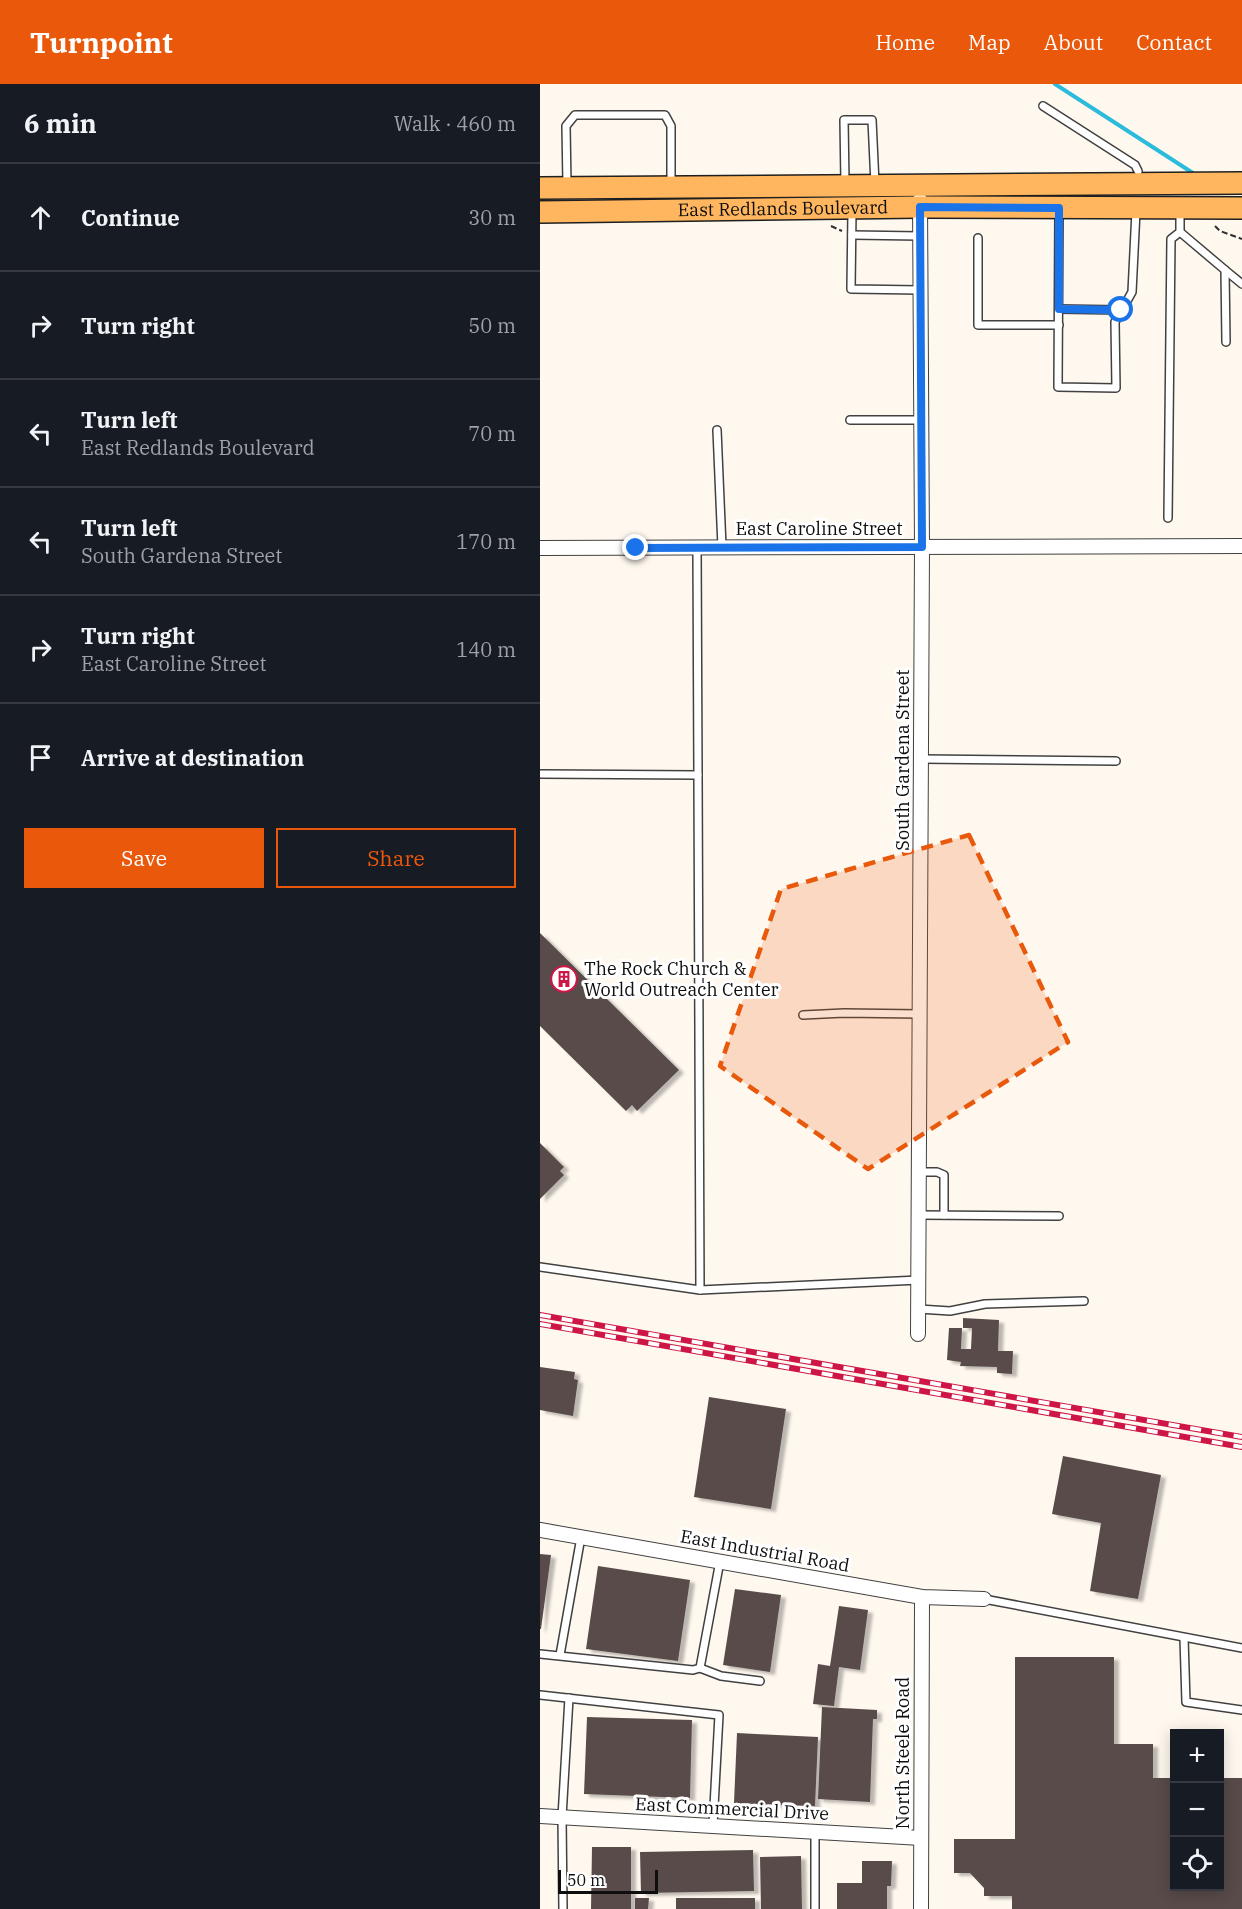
<!DOCTYPE html>
<html lang="en">
<head>
<meta charset="utf-8">
<style>
  body { margin:0; font-family:"IBM Plex Serif",serif; background:#20242c; color:#f1f3f6 }
  .controls { position:absolute; right:18px; bottom:18px; display:grid; overflow:hidden; border-radius:0px; box-shadow:0 3px 15px #0003 }
  .controls button { width:54px; height:54px; display:grid; place-items:center; padding:0; border:0; border-bottom:2px solid #363941; background:#171b24; color:#f1f3f6; font:30px sans-serif }
  .scale { position:absolute; left:18px; bottom:15px; width:100px; box-sizing:border-box; padding-left:6px; border:3px solid #0e0e0e; border-top:0; font-size:16px; line-height:21px; white-space:nowrap; color:#0e0e0e; -webkit-text-stroke:4px #fff; paint-order:stroke }
  .stop { position:absolute; width:18px; height:18px; margin:-14px; border:4px solid #1a73e8; border-radius:50%; background:#fff }
  .stop.end { background:#1a73e8; border-color:#fff; box-shadow:0 2px 6px #0008 }
  .list { margin:0; padding:0; list-style:none }
  h2 { display:flex; justify-content:space-between; align-items:center; height:78px; margin:0; padding:0 24px; font-size:26px }
  h2 small { font-size:20px; font-weight:400; color:#9ea1a6 }
  .list li { display:grid; grid-template-columns:39px 1fr auto; gap:18px; align-items:center; box-sizing:border-box; height:108px; padding:0 24px; border-top:2px solid #363941 }
  .list b { display:block; font-size:22px; white-space:nowrap }
  .list p { margin:0; font-size:20px; white-space:nowrap; color:#9ea1a6 }
  .list em { font-size:20px; font-style:normal; color:#9ea1a6 }
  .actions { display:flex; gap:12px; padding:18px 24px }
  .actions a { flex:1; padding:14px 0; border:2px solid #ea580c; border-radius:0px; text-align:center; font-size:21px; color:#ea580c }
  .actions .main { background:#ea580c; color:#fff }
  .icon { flex:none; width:33px; height:33px; fill:none; stroke:currentColor; stroke-width:2; stroke-linecap:round; stroke-linejoin:round }
  .map { position:relative; flex:none; width:702px; height:1825px; overflow:hidden }
  header { display:flex; align-items:center; gap:36px; box-sizing:border-box; height:84px; padding:0 30px; background:#ea580c; color:#fff }
  header strong { font-size:28px }
  nav { display:flex; gap:33px; margin-inline-start:auto; font-size:21px }
  main { display:flex }
  aside { flex:1; background:#171b24 }
  .map>svg:first-child { display:block }
  .lines { fill:none; stroke-linecap:round; stroke-linejoin:round }
  .stream { stroke:#2cbbdc; stroke-width:4 }
  .building { fill:#584c49; filter:url(#shadow) }
  .lane-casing { stroke:#414141; stroke-width:10 }
  .street-casing { stroke:#414141; stroke-width:16 }
  .primary-casing { stroke:#1f1f1f; stroke-width:24 }
  .path { stroke:#303030; stroke-width:2; stroke-dasharray:6 3; stroke-linecap:butt }
  .lane { stroke:#fff; stroke-width:7 }
  .street { stroke:#fff; stroke-width:14 }
  .primary { stroke:#ffb65f; stroke-width:21 }
  .rail-casing { stroke:#ce1646; stroke-width:6 }
  .rail { stroke:#fff; stroke-width:4; stroke-dasharray:11; stroke-linecap:butt }
  .route { stroke:#1a73e8; stroke-width:8 }
  .marked { fill:#e8590c; fill-opacity:0.2; stroke:#e8590c; stroke-width:4.5; stroke-dasharray:12 8; stroke-linejoin:round }
  .labels { text-anchor:middle; stroke-width:6; stroke-linejoin:round; paint-order:stroke }
  .street-label { font-size:18px; fill:#0e0e0e; stroke:#fff }
  .poi-label { font-size:18px; fill:#0e0e0e; stroke:#fff; text-anchor:start }
</style>
</head>
<body>
<header>
<strong>Turnpoint</strong>
<nav><a>Home</a><a>Map</a><a>About</a><a>Contact</a></nav>
</header>
<main>
<aside>
<h2>6 min<small>Walk · 460 m</small></h2>
<ul class="list">
<li><svg class="icon" aria-label="ahead" viewBox="0 0 24 24"><path d="M12 20V5M6 11l6-6 6 6"/></svg><div><b>Continue</b></div><em>30 m</em></li>
<li><svg class="icon" aria-label="right" viewBox="0 0 24 24"><path d="M7 20v-9h11M14 6l5 5-5 5"/></svg><div><b>Turn right</b></div><em>50 m</em></li>
<li><svg class="icon" aria-label="left" viewBox="0 0 24 24"><path d="M17 20v-9H6M10 6l-5 5 5 5"/></svg><div><b>Turn left</b><p>East Redlands Boulevard</p></div><em>70 m</em></li>
<li><svg class="icon" aria-label="left" viewBox="0 0 24 24"><path d="M17 20v-9H6M10 6l-5 5 5 5"/></svg><div><b>Turn left</b><p>South Gardena Street</p></div><em>170 m</em></li>
<li><svg class="icon" aria-label="right" viewBox="0 0 24 24"><path d="M7 20v-9h11M14 6l5 5-5 5"/></svg><div><b>Turn right</b><p>East Caroline Street</p></div><em>140 m</em></li>
<li><svg class="icon" aria-label="arrive" viewBox="0 0 24 24"><path d="M6 21V4h12l-3 4 3 4H6"/></svg><div><b>Arrive at destination</b></div></li>
</ul>
<div class="actions"><a class="main">Save</a><a>Share</a></div>
</aside>
<div class="map">
<svg width="702" height="1825" viewBox="0 0 702 1825">
  <defs>
    <filter id="shadow"><feDropShadow dx="5" dy="3" stdDeviation="1.5" flood-color="#0004"/></filter>
  </defs>
  <rect width="100%" height="100%" fill="#fff8ef"/>
  <g class="lines">
    <path class="stream" d="M 515,0 L 656,91"/>
  </g>
  <g class="building">
    <path d="M 0,849 L 139,986 L 97,1027 L 92,1021 L 86,1027 L 0,942 Z"/>
    <path d="M 0,1059 L 24,1083 L 20,1087 L 24,1091 L 0,1115 Z"/>
    <path d="M 423,1234 L 459,1236 L 458,1267 L 473,1267 L 472,1290 L 457,1289 L 457,1283 L 420,1282 L 421,1278 L 407,1276 L 409,1244 L 422,1244 L 421,1265 L 431,1265 L 432,1244 L 423,1244 Z"/>
    <path d="M 0,1283 L 35,1288 L 34,1295 L 38,1296 L 33,1332 L 0,1326 Z"/>
    <path d="M 169,1313 L 246,1325 L 231,1425 L 154,1413 Z"/>
    <path d="M 523,1372 L 621,1391 L 598,1515 L 550,1507 L 561,1439 L 512,1430 Z"/>
    <path d="M 0,1470 L 11,1471 L 1,1545 L 0,1545 Z"/>
    <path d="M 58,1482 L 150,1496 L 138,1577 L 46,1565 Z"/>
    <path d="M 195,1505 L 241,1511 L 230,1588 L 183,1581 Z"/>
    <path d="M 299,1522 L 328,1526 L 320,1586 L 299,1583 L 294,1622 L 273,1620 L 278,1580 L 290,1582 Z"/>
    <path d="M 475,1573 L 574,1573 L 574,1660 L 613,1660 L 613,1694 L 634,1694 L 634,1802 L 680,1802 L 680,1694 L 702,1694 L 702,1825 L 472,1825 L 472,1812 L 444,1812 L 444,1804 L 430,1789 L 414,1789 L 414,1755 L 475,1755 Z"/>
    <path d="M 282,1623 L 337,1626 L 337,1635 L 333,1635 L 330,1718 L 278,1715 Z"/>
    <path d="M 47,1633 L 152,1636 L 150,1714 L 44,1710 Z"/>
    <path d="M 197,1649 L 278,1653 L 275,1722 L 194,1719 Z"/>
    <path d="M 52,1763 L 91,1763 L 91,1825 L 51,1825 Z"/>
    <path d="M 213,1766 L 214,1807 L 101,1809 L 100,1768 Z"/>
    <path d="M 261,1772 L 262,1825 L 221,1825 L 220,1773 Z"/>
    <path d="M 322,1777 L 352,1777 L 351,1802 L 347,1802 L 347,1825 L 297,1825 L 297,1799 L 322,1799 Z"/>
    <path d="M 95,1814 L 109,1814 L 108,1825 L 95,1825 Z"/>
    <rect x="136" y="1814" width="79" height="11"/>
  </g>
  <g class="lines">
    <g class="lane-casing">
      <g id="lane">
        <path d="M 503,22 L 595,81 L 598,87"/>
        <path d="M 305,99 L 304,36 L 332,36 L 335,100"/>
        <path d="M 27,101 L 26,42 L 35,31 L 125,31 L 131,42 L 131,100"/>
        <path d="M 519,126 L 518,303 L 576,304 L 575,238 L 592,208 L 596,127"/>
        <path d="M 312,127 L 311,205 L 380,206"/>
        <path d="M 640,148 L 685,186 L 686,258"/>
        <path d="M 312,151 L 379,152"/>
        <path d="M 438,154 L 438,241 L 519,241"/>
        <path d="M 685,186 L 702,200"/>
        <path d="M 519,225 L 581,226"/>
        <path d="M 310,336 L 381,336"/>
        <path d="M 177,346 L 182,463"/>
        <path d="M 628,434 L 631,155 L 640,148 L 640,127"/>
        <path d="M 381,675 L 576,677"/>
        <path d="M 0,690 L 158,691 L 157,463"/>
        <path d="M 158,691 L 160,1206"/>
        <path d="M 263,931 L 304,929 L 380,930"/>
        <path d="M 380,1088 L 397,1088 L 404,1091 L 404,1131"/>
        <path d="M 380,1131 L 519,1132"/>
        <path d="M 0,1183 L 160,1206 L 379,1196"/>
        <path d="M 379,1225 L 410,1227 L 445,1220 L 544,1217"/>
        <path d="M 444,1515 L 702,1564"/>
        <path d="M 644,1554 L 646,1618 L 702,1626"/>
        <path d="M 0,1570 L 153,1586 L 160,1584 L 180,1477"/>
        <path d="M 20,1571 L 41,1453"/>
        <path d="M 160,1584 L 181,1592 L 220,1597"/>
        <path d="M 0,1611 L 179,1631 L 173,1741"/>
        <path d="M 23,1825 L 22,1733 L 29,1614"/>
        <path d="M 275,1825 L 275,1748"/>
      </g>
    </g>
    <g class="street-casing">
      <g id="street">
        <path d="M 0,464 L 702,462"/>
        <path d="M 378,1250 L 382,463 L 380,116"/>
        <path d="M 0,1446 L 382,1513 L 444,1515"/>
        <path d="M 0,1732 L 381,1754"/>
        <path d="M 381,1825 L 382,1513"/>
      </g>
    </g>
    <g class="primary-casing">
      <g id="primary">
        <path d="M 0,104 L 702,99"/>
        <path id="s1" d="M 0,128 L 380,123 L 702,124"/>
      </g>
    </g>
    <g class="path">
      <path d="M 291,142 L 302,147"/>
      <path d="M 675,142 L 680,147 L 702,155"/>
    </g>
    <use href="#lane" class="lane"/>
    <use href="#street" class="street"/>
    <use href="#primary" class="primary"/>
    <g class="rail-casing">
      <g id="rail">
        <path d="M 0,1231 L 702,1353"/>
        <path d="M 0,1240 L 702,1363"/>
      </g>
    </g>
    <use href="#rail" class="rail"/>
  </g>
  <g class="lines">
    <path class="route" d="M 96,464 L 382,463 L 380,123 L 519,124 L 519,225 L 581,226"/>
  </g>
  <path class="marked" d="M 429,751 L 528,958 L 328,1085 L 180,982 L 241,805 Z"/>
  <defs>
    <g id="building-ring" transform="scale(1.35)"><circle r="9.5" fill="#fff" stroke="#ce1646" stroke-width="1.5"/><path d="M-4-6H4V6H1V3H-1V6H-4ZM-2.5-4.3h1.7v1.8h-1.7ZM.8-4.3h1.7v1.8H.8ZM-2.5-1h1.7V.8h-1.7ZM.8-1h1.7V.8H.8Z" fill="#ce1646"/></g>
  </defs>
  <g fill-rule="evenodd">
    <use href="#building-ring" x="24" y="895"/>
  </g>
  <g class="labels">
    <g class="street-label">
      <text dy="6" stroke="none"><textPath href="#s1" startOffset="243">East Redlands Boulevard</textPath></text>
      <text x="279" y="451">East Caroline Street</text>
      <text transform="translate(363 676) rotate(-90)" y="6">South Gardena Street</text>
      <text transform="translate(225 1467) rotate(10)" y="6">East Industrial Road</text>
      <text transform="translate(363 1669) rotate(-90)" y="6">North Steele Road</text>
      <text transform="translate(192 1725) rotate(3)" y="6">East Commercial Drive</text>
    </g>
    <g class="poi-label">
      <text x="44" y="891">The Rock Church &amp;<tspan x="44" dy="21">World Outreach Center</tspan></text>
    </g>
  </g>
</svg>
<div class="controls">
<button>+</button>
<button>−</button>
<button><svg class="icon" aria-label="locate" viewBox="0 0 24 24"><circle cx="12" cy="12" r="6"/><path d="M12 2v4M12 18v4M2 12h4M18 12h4"/></svg></button>
</div>
<div class="scale">50 m</div>
<div class="stop" style="left:581px;top:226px"></div>
<div class="stop end" style="left:96px;top:464px"></div>
</div>
</main>
</body>
</html>
